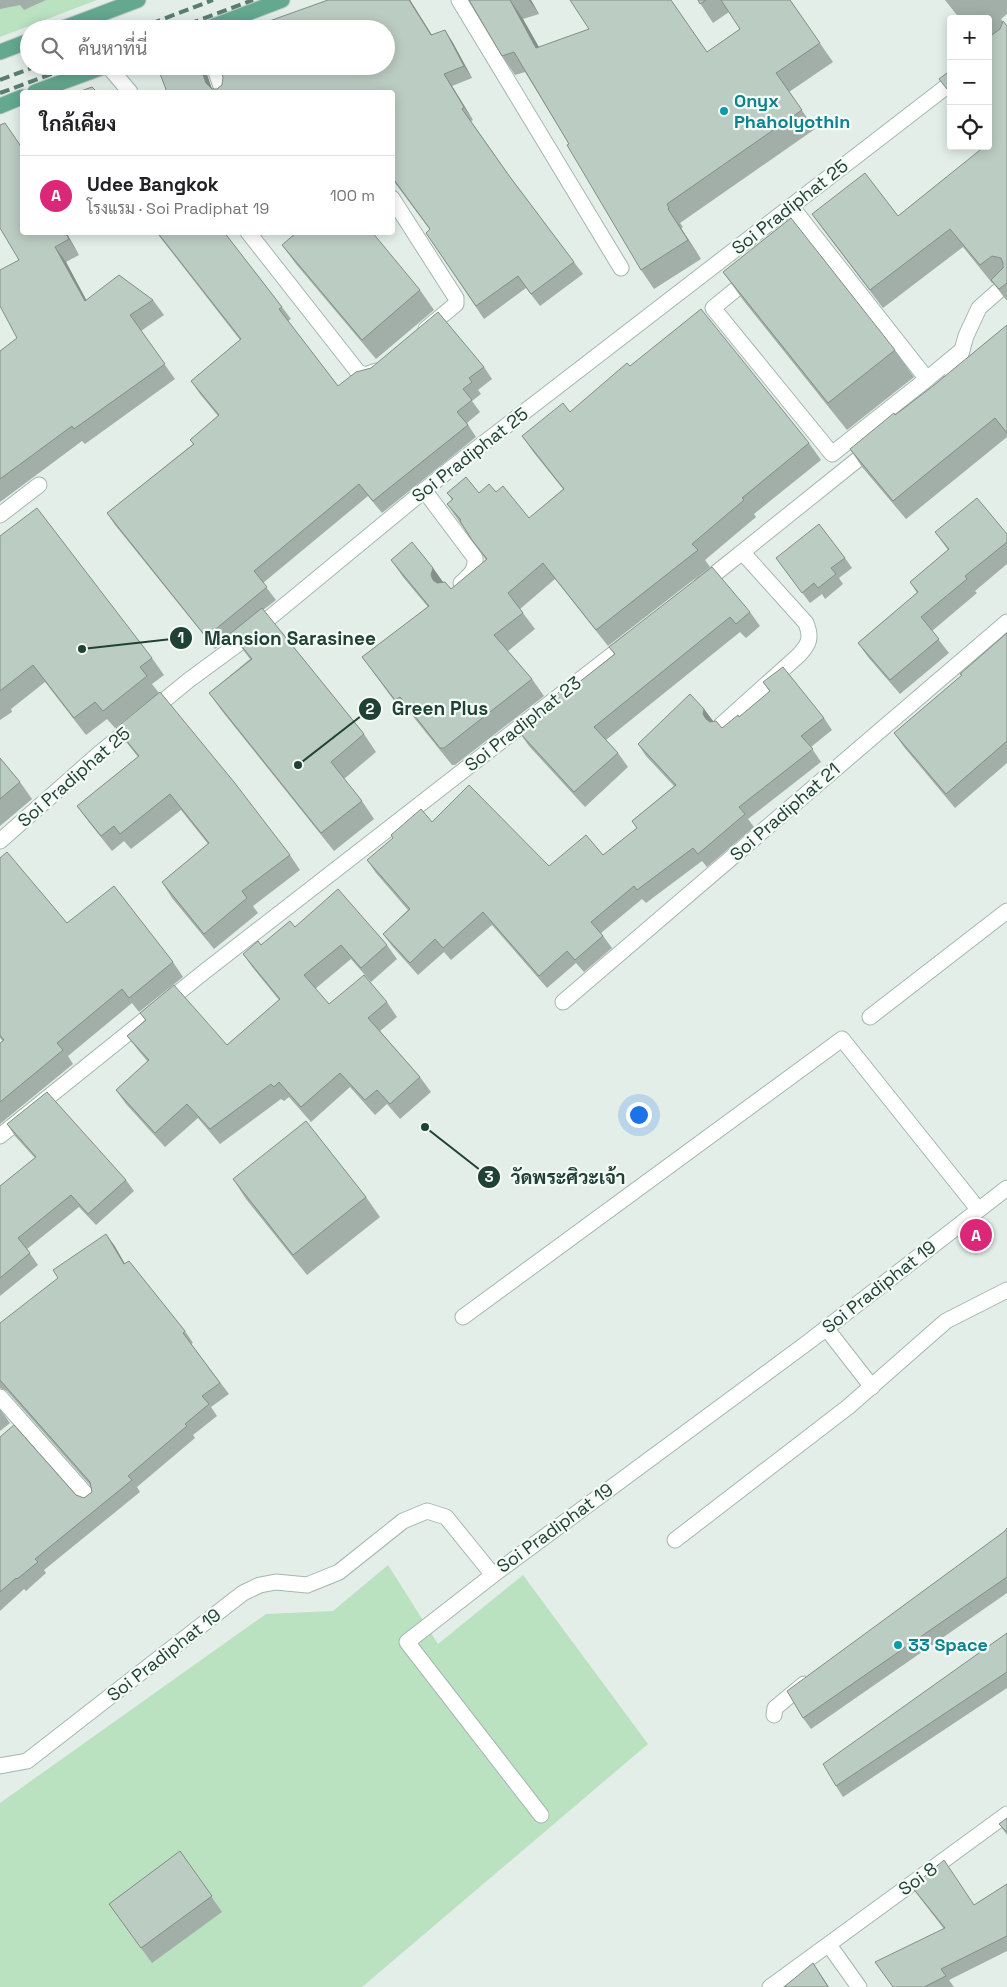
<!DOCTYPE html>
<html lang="th">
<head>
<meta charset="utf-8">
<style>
  body { margin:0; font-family:"Space Grotesk",Sarabun,sans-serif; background:#f6f6f6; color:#202124 }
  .controls { position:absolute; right:15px; top:15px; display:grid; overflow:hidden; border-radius:5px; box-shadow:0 2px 12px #0003 }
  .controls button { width:45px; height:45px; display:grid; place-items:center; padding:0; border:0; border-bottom:1px solid #e0e0e0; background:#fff; color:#202124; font:25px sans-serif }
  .you { position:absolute; left:638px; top:1114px; width:18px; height:18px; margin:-12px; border:4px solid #fff; border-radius:50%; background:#1a73e8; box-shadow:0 0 0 8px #1a73e833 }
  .badge { display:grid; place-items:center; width:32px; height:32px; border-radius:50%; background:#db2777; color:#fff; font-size:16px; font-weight:700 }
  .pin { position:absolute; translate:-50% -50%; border:2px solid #fff; box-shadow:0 1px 5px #0006 }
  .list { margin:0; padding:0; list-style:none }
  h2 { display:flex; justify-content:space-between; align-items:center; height:65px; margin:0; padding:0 20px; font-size:21px }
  h2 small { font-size:16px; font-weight:400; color:#757577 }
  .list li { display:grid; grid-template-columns:32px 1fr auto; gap:15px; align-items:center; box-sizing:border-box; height:80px; padding:0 20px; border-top:1px solid #e0e0e0 }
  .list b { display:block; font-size:19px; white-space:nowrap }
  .list p { margin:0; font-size:16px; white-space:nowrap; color:#757577 }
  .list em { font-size:16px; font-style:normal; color:#757577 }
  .icon { flex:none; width:28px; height:28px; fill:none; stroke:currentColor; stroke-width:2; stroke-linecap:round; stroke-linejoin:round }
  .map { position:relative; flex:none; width:1007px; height:1987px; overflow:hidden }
  .search { position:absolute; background:#fff; box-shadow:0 2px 12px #0003; left:20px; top:20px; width:375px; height:55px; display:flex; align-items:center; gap:12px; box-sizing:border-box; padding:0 18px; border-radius:28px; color:#757577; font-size:19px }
  .panel { position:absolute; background:#fff; box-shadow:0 2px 12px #0003; left:20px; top:90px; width:375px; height:145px; border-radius:5px }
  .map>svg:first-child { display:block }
  .green { fill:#bae1c0 }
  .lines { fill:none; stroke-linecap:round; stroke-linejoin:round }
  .minor-casing { stroke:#a5b7af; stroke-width:17 }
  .primary-casing { stroke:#c1cac6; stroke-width:17 }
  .minor { stroke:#fff; stroke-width:15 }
  .primary { stroke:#63a88f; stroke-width:15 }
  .rail { stroke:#5b7d70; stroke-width:4; stroke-dasharray:10 5; stroke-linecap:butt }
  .wall { fill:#a1afa8 }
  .shaded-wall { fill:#838f88 }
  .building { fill:#bbccc3; stroke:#838f88 }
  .culture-dot { fill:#0f9aa8; stroke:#f4faf6; stroke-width:2 }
  .labels { text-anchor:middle; stroke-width:4.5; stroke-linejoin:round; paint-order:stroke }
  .culture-label { font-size:18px; font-weight:bold; fill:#0d838f; stroke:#f4faf6; text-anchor:start }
  .street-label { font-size:18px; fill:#204135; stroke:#f4faf6 }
  .leader { fill:none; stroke:#204135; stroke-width:2 }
  .callout-dot { fill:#204135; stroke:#f4faf6; stroke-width:2 }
  .mark-label { font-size:15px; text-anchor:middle; font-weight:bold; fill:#fff }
  .callout-label { font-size:19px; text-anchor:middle; font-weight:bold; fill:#204135; stroke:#f4faf6; stroke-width:4.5; stroke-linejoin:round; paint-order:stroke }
</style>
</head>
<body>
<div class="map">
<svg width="1007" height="1987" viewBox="0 0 1007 1987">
  <rect width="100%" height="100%" fill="#e3eee8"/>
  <g class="green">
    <path d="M 0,0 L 97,0 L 0,37 Z"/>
    <path d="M 388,1565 L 438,1644 L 523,1575 L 648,1744 L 362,1987 L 0,1987 L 0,1803 L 266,1614 L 333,1611 Z"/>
  </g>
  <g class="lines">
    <g class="minor-casing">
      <g id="minor">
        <path d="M 459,0 L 621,268"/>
        <path d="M 108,66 L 130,92"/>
        <path d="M 214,66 L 223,92"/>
        <path d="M 392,198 L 456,298 L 456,304 L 426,329"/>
        <path d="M 791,206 L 927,379 L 962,350"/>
        <path d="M 248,232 L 358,372 L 365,375 L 376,371"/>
        <path d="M 789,247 L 809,231"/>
        <path d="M 751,277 L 713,308 L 832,454 L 927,379"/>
        <path d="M 949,384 L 958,364 L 966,336 L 979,308 L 1007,283"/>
        <path d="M 424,490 L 475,558 C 476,571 470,575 461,583"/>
        <path d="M 0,515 L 39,485"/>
        <path d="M 701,585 L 872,448"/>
        <path d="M 721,725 L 799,655 C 809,644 812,638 806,623 L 743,553"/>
        <path d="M 0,841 L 101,752 L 189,680 L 238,644 L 449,470 L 951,83"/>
        <path d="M 563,1002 L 1007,622"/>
        <path d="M 870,1017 L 1007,911"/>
        <path d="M 0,1136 L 204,972 L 630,641"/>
        <path d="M 463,1317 L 842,1039 L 978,1209"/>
        <path d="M 826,1328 L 872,1387"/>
        <path d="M 0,1397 L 91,1500"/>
        <path d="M 675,1540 L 848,1407 L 946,1321 L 1007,1290"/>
        <path d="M 493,1575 L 407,1642 L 541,1815"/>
        <path d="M 774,1715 L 775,1708 L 804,1684"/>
        <path d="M 0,1766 L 27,1761 L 243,1593 L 260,1585 L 276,1582 L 307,1585 L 339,1572 L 403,1521 L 427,1511 L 446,1517 L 493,1575 L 811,1340 L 1007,1188"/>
        <path d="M 829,1945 L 859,1987"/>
        <path d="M 770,1987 L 1007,1814"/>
      </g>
    </g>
    <g class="primary-casing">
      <g id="primary">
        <path d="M 61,29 L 138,0"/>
        <path d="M 206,29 L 282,0"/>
        <path d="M 0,52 L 29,41"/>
        <path d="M 35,92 L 106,66"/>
        <path d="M 0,106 L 22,97"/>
      </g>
    </g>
    <use href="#minor" class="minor"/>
    <use href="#primary" class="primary"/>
    <g class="rail">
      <path d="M 137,29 L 213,0"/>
      <path d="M 175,29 L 253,0"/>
      <path d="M 0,80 L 37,66"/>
      <path d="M 0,93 L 73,66"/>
    </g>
  </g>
  <g class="wall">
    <path d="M 0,0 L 46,0 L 24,10 L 20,5 L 0,9 Z"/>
    <path d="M 327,0 L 410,0 L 432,35 L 445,30 L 453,43 L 472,78 L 452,86 L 473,120 L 471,121 L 511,178 L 583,274 L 540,306 L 526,288 L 484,319 L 426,233 L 430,230 L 392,179 L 392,92 L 167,92 L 157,66 L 205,66 L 205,69 L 212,89 L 217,89 Z"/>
    <path d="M 469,0 L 531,0 L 539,14 L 523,19 L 539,47 L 707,52 L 740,29 L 729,12 L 713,23 L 698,0 L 790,0 L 833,62 L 789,92 L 815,129 L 680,223 L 683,227 L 681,228 L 701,259 L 654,289 L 641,270 L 569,144 L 525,72 L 515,75 L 502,56 Z"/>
    <path d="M 945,0 L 1007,0 L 1007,14 L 1001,19 L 1007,26 L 1007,301 L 993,283 L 992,283 L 963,247 L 883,308 L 825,232 L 812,214 L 898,216 L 989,144 L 988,19 L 960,19 Z"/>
    <path d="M 22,232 L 66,232 L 79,255 L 66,262 L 86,300 L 153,300 L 164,315 L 141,331 L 175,379 L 85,444 L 82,441 L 0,502 L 0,351 L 17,338 L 19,260 Z"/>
    <path d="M 156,232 L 224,232 L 282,307 L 291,319 L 288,321 L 338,386 L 484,367 L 492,379 L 478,390 L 481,394 L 472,401 L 480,412 L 467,423 L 476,437 L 382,513 L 368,496 L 263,583 L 276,600 L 263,610 L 364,734 L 376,752 L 344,779 L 362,801 L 374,819 L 334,851 L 222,711 L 209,693 L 250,659 L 232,635 L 215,649 L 115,525 L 107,513 L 193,444 L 190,440 L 218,416 L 200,394 L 191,381 L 240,340 Z"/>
    <path d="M 282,245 L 420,290 L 434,310 L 376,359 L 296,264 Z"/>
    <path d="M 723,272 L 895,350 L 914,377 L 847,430 L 743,300 Z"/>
    <path d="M 1007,325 L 1007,437 L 906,519 L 862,467 L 850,449 L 933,386 Z"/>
    <path d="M 630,366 L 809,443 L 821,460 L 754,514 L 756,517 L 705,560 L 710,567 L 608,646 L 555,579 L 520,609 L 535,629 L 508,651 L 532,679 L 544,696 L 455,765 L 452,765 L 411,714 L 406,717 L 362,657 L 428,607 L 403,577 L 391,560 L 433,568 L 443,582 L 451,589 L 486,560 L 447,504 L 452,500 L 447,493 L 496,492 L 529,518 L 563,489 L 534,453 L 522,436 L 570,412 Z"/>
    <path d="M 935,532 L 1007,534 L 1007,564 L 975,591 L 977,593 L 932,631 L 949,653 L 900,694 L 868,657 L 858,643 L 917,593 L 910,582 L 948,550 Z"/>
    <path d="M 0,536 L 152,658 L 164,675 L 152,684 L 159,693 L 115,728 L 107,719 L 86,735 L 45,682 L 11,709 L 12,712 L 0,720 Z"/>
    <path d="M 776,558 L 845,558 L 852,568 L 839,578 L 843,584 L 825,599 L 822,594 L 810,603 Z"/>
    <path d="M 750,612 L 760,626 L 746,638 L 740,632 L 606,740 L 618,753 L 628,767 L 585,807 L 529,746 L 519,732 L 614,654 L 609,647 Z"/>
    <path d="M 1007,633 L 1007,763 L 955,808 L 904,747 L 894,733 L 962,675 Z"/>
    <path d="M 763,682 L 824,718 L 832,730 L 811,747 L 821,762 L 748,819 L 754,827 L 707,867 L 702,861 L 646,903 L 642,899 L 601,933 L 612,948 L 584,972 L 576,963 L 547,988 L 492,925 L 451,960 L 444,952 L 418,975 L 392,946 L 383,934 L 408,910 L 376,873 L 367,860 L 432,822 L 549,866 L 603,855 L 637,828 L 632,821 L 674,786 L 646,756 L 638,744 L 704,709 L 713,721 L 722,728 L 739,717 L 770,692 Z"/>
    <path d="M 116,728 L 290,855 L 300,870 L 253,906 L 258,913 L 214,949 L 172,898 L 162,882 L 208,844 L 181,810 L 131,849 L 124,841 L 112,851 L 88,821 L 77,806 L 138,757 L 127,743 Z"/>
    <path d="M 0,758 L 20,782 L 32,799 L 0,826 Z"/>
    <path d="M 0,858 L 67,923 L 173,962 L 183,977 L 139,1012 L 132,1003 L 68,1056 L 73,1064 L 0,1124 L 0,1043 L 3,1041 L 0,1038 Z"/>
    <path d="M 295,927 L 387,945 L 397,959 L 371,982 L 351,959 L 315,989 L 329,1004 L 387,1002 L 397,1017 L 380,1031 L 420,1077 L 431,1092 L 400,1119 L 387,1104 L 375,1115 L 350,1087 L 311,1122 L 289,1097 L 284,1101 L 281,1099 L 220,1144 L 198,1118 L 165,1147 L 126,1104 L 116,1090 L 148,1062 L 138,1050 L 127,1036 L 145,1020 L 140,1013 L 227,1045 L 279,1000 L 253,968 L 243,954 Z"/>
    <path d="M 7,1124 L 126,1180 L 134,1191 L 96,1225 L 79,1207 L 27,1249 L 38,1265 L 0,1296 L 0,1186 L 35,1158 L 15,1136 Z"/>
    <path d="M 233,1179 L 366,1197 L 380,1217 L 307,1275 L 246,1199 Z"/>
    <path d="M 114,1245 L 125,1264 L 185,1331 L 193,1343 L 191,1344 L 229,1394 L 211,1407 L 217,1416 L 193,1435 L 195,1438 L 137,1487 L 140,1492 L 44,1570 L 46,1573 L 26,1591 L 24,1589 L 0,1611 L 0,1437 L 76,1495 L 84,1498 L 92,1492 L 90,1485 L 7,1391 L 0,1388 L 0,1323 Z"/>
    <path d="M 0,1409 L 10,1423 L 0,1431 Z"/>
    <path d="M 1007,1528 L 1007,1593 L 811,1729 L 803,1718 L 1005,1531 Z"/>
    <path d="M 1007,1633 L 1007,1688 L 843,1797 L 836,1786 Z"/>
    <path d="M 1007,1818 L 1007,1835 L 999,1824 Z"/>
    <path d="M 180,1851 L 222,1912 L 152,1963 L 109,1904 Z"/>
    <path d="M 1007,1884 L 1007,1951 L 949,1980 L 954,1987 L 893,1987 L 944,1929 L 920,1898 L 912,1887 L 974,1905 Z"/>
  </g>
  <g class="shaded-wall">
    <path d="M 409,0 L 410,0 L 440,48 L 431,35 Z"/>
    <path d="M 510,0 L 523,19 L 550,67 L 536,48 Z"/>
    <path d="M 529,0 L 531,0 L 539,14 Z"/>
    <path d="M 445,30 L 453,43 L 472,78 L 464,66 Z"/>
    <path d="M 200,66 L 205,66 L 205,69 L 213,92 L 206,83 Z"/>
    <path d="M 444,74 L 452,86 L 473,120 L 464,107 Z"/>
    <path d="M 668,209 L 681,228 L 701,259 L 688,240 Z"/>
    <path d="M 65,232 L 66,232 L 79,255 L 69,239 Z"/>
    <path d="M 55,247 L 66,262 L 95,316 L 85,301 Z"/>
    <path d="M 433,568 L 445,585 L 443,592 L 433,580 L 431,575 Z"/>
    <path d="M 704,709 L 713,721 L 712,726 L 706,719 L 703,714 Z"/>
    <path d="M 106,1234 L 114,1245 L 132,1276 L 124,1264 Z"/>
    <path d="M 813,1963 L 829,1987 L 828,1987 Z"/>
  </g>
  <g class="building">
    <path d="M 328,0 L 409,0 L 431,35 L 445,30 L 464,66 L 444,74 L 464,107 L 462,109 L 510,177 L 574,262 L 531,294 L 518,276 L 476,306 L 426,233 L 430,229 L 392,177 L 392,92 L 167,92 L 157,66 L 200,66 L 206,83 L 212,89 L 217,89 L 222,85 L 223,77 L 219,66 L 386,66 L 386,29 L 247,29 Z"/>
    <path d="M 469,0 L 510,0 L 536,48 L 589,29 L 570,0 L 671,0 L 707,52 L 740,29 L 721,0 L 790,0 L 820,43 L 776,73 L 802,110 L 667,204 L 669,208 L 668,209 L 688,240 L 641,270 L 567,145 L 569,144 L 514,52 L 502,56 Z"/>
    <path d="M 698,0 L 706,0 L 700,4 Z"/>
    <path d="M 1003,21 L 1007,26 L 1007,283 L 999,289 L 991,280 L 1003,268 L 1003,263 L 1001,258 L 992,256 L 980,265 L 950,229 L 870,290 L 812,214 L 865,173 L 898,216 L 985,146 L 988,146 L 988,144 L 990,143 L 988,141 L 988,38 L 1000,29 Z"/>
    <path d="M 951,70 L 951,94 L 939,79 Z"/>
    <path d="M 92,87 L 97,92 L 78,92 Z"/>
    <path d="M 5,123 L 22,148 L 22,232 L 65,232 L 69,239 L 55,247 L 85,301 L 119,275 L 153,300 L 130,315 L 165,364 L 74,429 L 72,426 L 0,479 L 0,351 L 17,338 L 0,306 L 0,270 L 19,260 L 0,228 L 0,125 Z"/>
    <path d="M 791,218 L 895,350 L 828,403 L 723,272 Z"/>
    <path d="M 157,232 L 224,232 L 282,307 L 279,309 L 338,386 L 356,372 L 371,368 L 438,312 L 484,367 L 469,378 L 472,382 L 463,389 L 472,400 L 457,412 L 468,425 L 373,501 L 359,484 L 254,571 L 267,587 L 206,637 L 107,513 L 194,444 L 190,440 L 219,415 L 191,381 L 241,339 Z"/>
    <path d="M 297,232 L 372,232 L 420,290 L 362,340 L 282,245 Z"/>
    <path d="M 701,309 L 809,443 L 742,498 L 744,500 L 692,544 L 698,550 L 596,630 L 543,563 L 508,593 L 523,613 L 494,635 L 532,679 L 444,748 L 440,748 L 400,697 L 395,700 L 362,657 L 429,606 L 391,560 L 412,542 L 433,568 L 431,575 L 433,580 L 437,583 L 445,582 L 451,589 L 487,559 L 472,540 L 460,521 L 461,520 L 447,504 L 453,499 L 447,493 L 466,477 L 479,493 L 489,484 L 496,492 L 503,486 L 529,518 L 564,489 L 522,436 L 563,403 L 570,412 L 627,363 L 630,366 Z"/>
    <path d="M 1007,325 L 1007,433 L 995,418 L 893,501 L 850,449 L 894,413 L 895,415 L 933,386 Z"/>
    <path d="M 977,498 L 1007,534 L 1007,542 L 965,576 L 967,579 L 921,617 L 939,639 L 890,680 L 858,643 L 918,592 L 910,582 L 949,549 L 935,532 Z"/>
    <path d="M 37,508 L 152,658 L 140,667 L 147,676 L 103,711 L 95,702 L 74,718 L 33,665 L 0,691 L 0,536 Z"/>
    <path d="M 819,524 L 845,558 L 831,568 L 836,574 L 818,588 L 814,583 L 802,593 L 776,558 Z"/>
    <path d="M 712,567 L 750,612 L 736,624 L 730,617 L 594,727 L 618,753 L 574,792 L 519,732 L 561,690 L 564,694 L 615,654 L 609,647 Z"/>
    <path d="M 262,608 L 364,734 L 331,762 L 362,801 L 321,833 L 209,693 L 252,659 L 231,633 Z"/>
    <path d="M 1007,633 L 1007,741 L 946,794 L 894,733 L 962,675 L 960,674 Z"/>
    <path d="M 783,667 L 824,718 L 801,736 L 813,749 L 739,807 L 745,814 L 698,854 L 693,848 L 637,890 L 634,886 L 591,922 L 603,936 L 575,960 L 567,951 L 539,976 L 483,912 L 443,948 L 435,939 L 410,963 L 383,934 L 410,909 L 367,860 L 393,838 L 391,835 L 421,809 L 432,822 L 469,785 L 549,866 L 586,835 L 603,855 L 637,828 L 632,821 L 676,785 L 638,744 L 690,694 L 704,709 L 703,714 L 706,719 L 710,722 L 716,721 L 722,728 L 738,715 L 739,717 L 770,691 L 763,682 Z"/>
    <path d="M 160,692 L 234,782 L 290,855 L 242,891 L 247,898 L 204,934 L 162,882 L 209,843 L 170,794 L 120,834 L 114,826 L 101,836 L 77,806 L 139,756 L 116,728 Z"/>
    <path d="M 0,758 L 20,782 L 0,799 Z"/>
    <path d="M 7,852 L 67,923 L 114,886 L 173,962 L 129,998 L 122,989 L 57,1043 L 63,1050 L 0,1102 L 0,1043 L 4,1040 L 0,1035 L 0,858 Z"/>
    <path d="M 338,889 L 387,945 L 361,968 L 341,945 L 304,975 L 329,1004 L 364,975 L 387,1002 L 368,1018 L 420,1077 L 390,1104 L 377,1090 L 365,1100 L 340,1073 L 301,1107 L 279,1082 L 274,1087 L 271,1084 L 210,1129 L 187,1104 L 155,1133 L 116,1090 L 149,1060 L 127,1036 L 146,1020 L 140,1013 L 174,985 L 227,1045 L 280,999 L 243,954 L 258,941 L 261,945 L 290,921 L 295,927 Z"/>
    <path d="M 47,1092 L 126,1180 L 88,1214 L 71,1195 L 18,1238 L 30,1253 L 0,1278 L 0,1186 L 36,1157 L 7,1124 Z"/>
    <path d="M 306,1121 L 366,1197 L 293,1255 L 233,1179 Z"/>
    <path d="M 106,1234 L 124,1264 L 129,1261 L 185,1331 L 183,1333 L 220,1383 L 202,1396 L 209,1404 L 185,1424 L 187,1426 L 128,1476 L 132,1480 L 35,1559 L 38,1562 L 17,1579 L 16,1578 L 0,1592 L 0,1437 L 14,1425 L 76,1495 L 84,1498 L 92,1492 L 90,1482 L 0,1380 L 0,1323 L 58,1278 L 53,1270 Z"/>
    <path d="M 1007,1528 L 1007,1577 L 803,1718 L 787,1691 L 1005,1531 Z"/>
    <path d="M 1007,1633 L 1007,1672 L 836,1786 L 823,1764 Z"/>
    <path d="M 1007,1818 L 1007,1832 L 999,1824 Z"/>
    <path d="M 180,1851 L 212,1896 L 141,1948 L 109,1904 Z"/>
    <path d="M 944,1860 L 974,1905 L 1007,1884 L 1007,1936 L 941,1969 L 946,1976 L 924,1987 L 893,1987 L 875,1962 L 945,1928 L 912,1887 Z"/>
    <path d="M 813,1963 L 828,1987 L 784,1987 Z"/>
  </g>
  <g class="culture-dot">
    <circle cx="724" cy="111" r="5"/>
    <circle cx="898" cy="1645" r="5"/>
  </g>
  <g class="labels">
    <g class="culture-label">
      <text x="734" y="107">Onyx<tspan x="734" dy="21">Phaholyothin</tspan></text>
      <text x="908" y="1651">33 Space</text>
    </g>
    <g class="street-label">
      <text transform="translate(790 207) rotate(-38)" y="6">Soi Pradiphat 25</text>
      <text transform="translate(470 455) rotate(-38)" y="6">Soi Pradiphat 25</text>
      <text transform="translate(523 724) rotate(-38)" y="6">Soi Pradiphat 23</text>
      <text transform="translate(74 777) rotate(-41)" y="6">Soi Pradiphat 25</text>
      <text transform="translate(785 812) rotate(-41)" y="6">Soi Pradiphat 21</text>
      <text transform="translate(879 1287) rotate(-38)" y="6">Soi Pradiphat 19</text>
      <text transform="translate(555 1528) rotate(-36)" y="6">Soi Pradiphat 19</text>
      <text transform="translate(164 1655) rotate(-38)" y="6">Soi Pradiphat 19</text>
      <text transform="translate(918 1879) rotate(-36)" y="6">Soi 8</text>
    </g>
  </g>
  <path class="leader" d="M82 649L181 638M298 765L370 709M425 1127L489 1177"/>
  <g class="callout-dot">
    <circle cx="82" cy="649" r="5"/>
    <circle cx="298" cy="765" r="5"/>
    <circle cx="425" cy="1127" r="5"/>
    <circle cx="181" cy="638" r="12"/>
    <circle cx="370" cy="709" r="12"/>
    <circle cx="489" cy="1177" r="12"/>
  </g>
  <g class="mark-label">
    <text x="181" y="643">1</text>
    <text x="370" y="714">2</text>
    <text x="489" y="1182">3</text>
  </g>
  <g class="callout-label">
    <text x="290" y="645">Mansion Sarasinee</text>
    <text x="440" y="715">Green Plus</text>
    <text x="568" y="1184">วัดพระศิวะเจ้า</text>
  </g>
</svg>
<div class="controls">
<button>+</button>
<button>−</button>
<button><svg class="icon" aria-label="locate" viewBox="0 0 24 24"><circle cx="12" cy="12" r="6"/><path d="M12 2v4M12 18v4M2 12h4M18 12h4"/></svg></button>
</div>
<div class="you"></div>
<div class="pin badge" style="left:976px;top:1235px">A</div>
<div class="search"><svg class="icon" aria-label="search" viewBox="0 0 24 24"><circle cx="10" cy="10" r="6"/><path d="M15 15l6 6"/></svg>ค้นหาที่นี่</div>
<section class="panel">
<h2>ใกล้เคียง<small></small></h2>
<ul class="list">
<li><span class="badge">A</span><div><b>Udee Bangkok</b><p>โรงแรม · Soi Pradiphat 19</p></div><em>100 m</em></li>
</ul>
</section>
</div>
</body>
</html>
